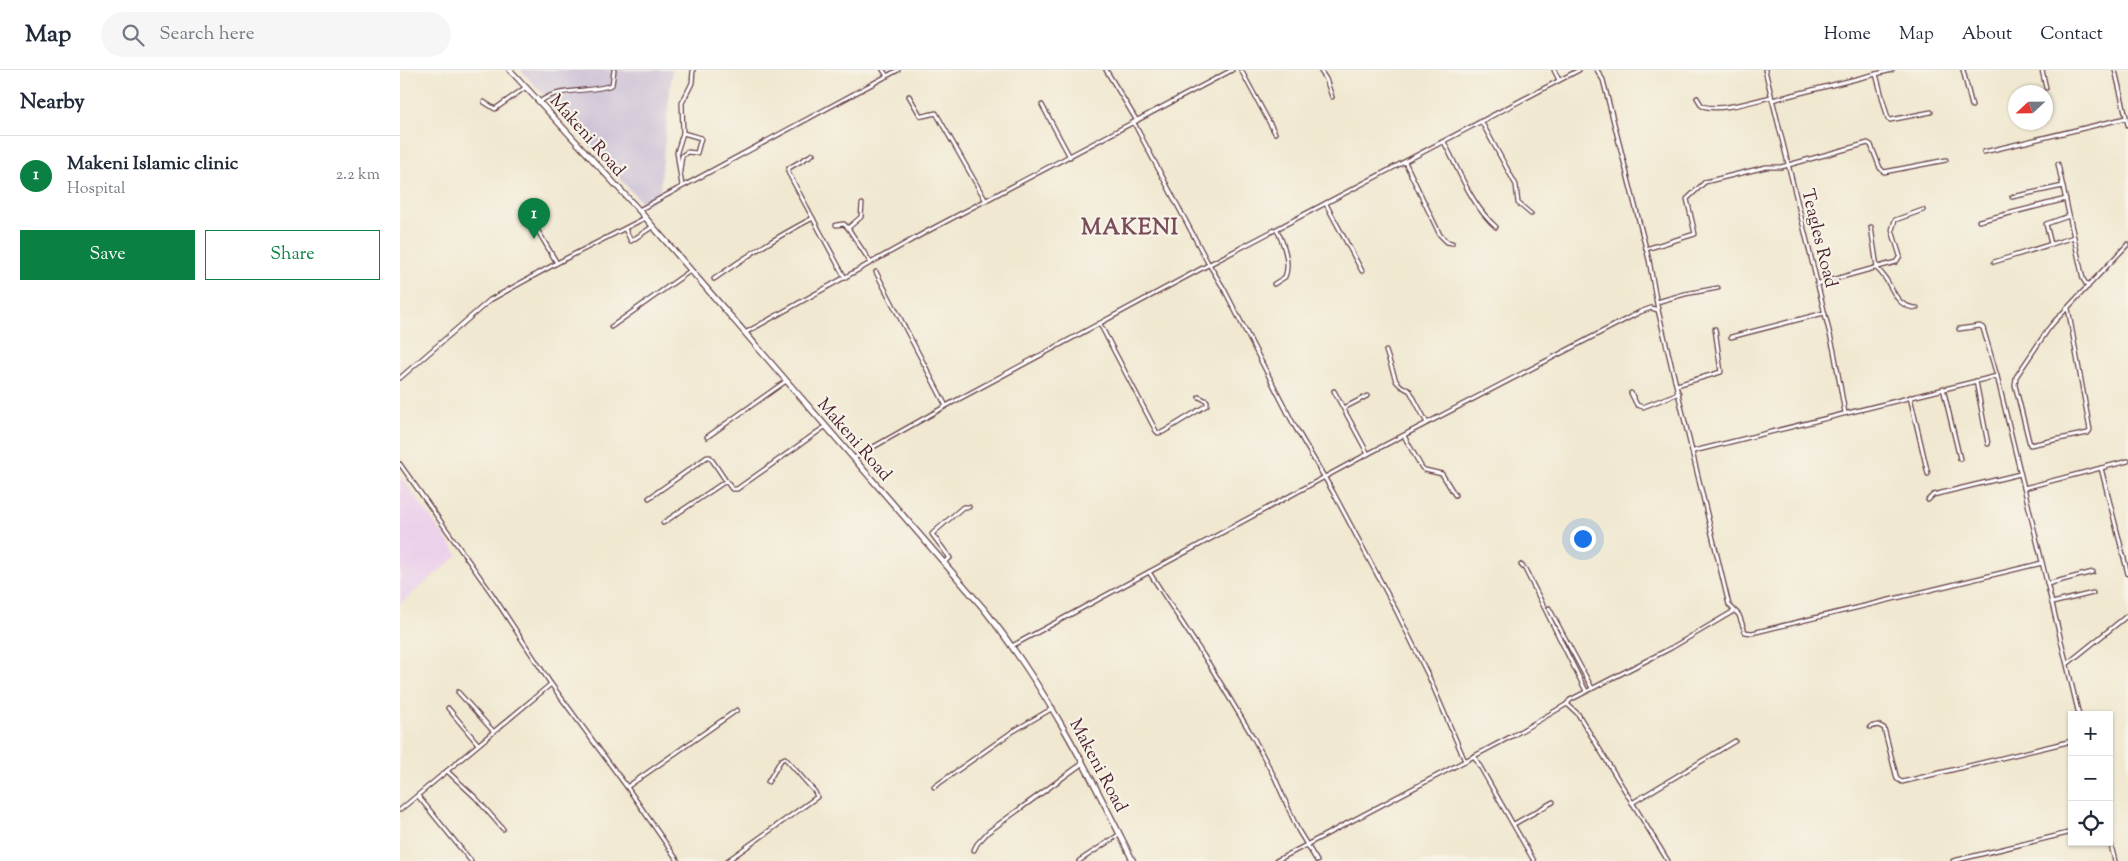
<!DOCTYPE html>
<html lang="en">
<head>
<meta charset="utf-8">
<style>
  body { margin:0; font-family:"Sorts Mill Goudy",serif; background:#f6f6f7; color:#1f2937 }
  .controls { position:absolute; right:15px; bottom:15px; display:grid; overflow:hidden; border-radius:0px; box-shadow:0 1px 4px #0004 }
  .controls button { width:45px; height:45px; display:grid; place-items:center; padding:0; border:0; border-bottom:1px solid #e0e1e3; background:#fff; color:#1f2937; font:25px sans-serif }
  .compass { position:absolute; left:1608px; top:15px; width:45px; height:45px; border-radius:50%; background:#fff; box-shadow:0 1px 4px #0004; rotate:248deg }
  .you { position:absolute; left:1182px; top:468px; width:18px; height:18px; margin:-12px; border:4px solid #fff; border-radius:50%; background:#1a73e8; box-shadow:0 0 0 8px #1a73e833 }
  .badge { display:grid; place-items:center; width:32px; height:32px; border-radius:50%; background:#0b8043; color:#fff; font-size:16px; font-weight:700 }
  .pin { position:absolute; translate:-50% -41px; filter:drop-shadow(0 1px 2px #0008) }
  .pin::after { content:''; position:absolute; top:26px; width:18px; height:15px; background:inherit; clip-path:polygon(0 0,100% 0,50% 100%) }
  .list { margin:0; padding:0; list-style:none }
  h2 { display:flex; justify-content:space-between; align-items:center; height:65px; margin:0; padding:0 20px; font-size:21px }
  h2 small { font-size:16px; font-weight:400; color:#747a83 }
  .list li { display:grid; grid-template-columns:32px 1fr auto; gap:15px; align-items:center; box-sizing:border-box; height:80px; padding:0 20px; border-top:1px solid #e0e1e3 }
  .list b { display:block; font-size:19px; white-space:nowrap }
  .list p { margin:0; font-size:16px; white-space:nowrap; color:#747a83 }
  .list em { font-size:16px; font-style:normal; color:#747a83 }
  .actions { display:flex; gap:10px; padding:15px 20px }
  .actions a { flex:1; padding:11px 0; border:1px solid #0b8043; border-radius:0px; text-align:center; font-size:18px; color:#0b8043 }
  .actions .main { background:#0b8043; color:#fff }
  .icon { flex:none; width:28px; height:28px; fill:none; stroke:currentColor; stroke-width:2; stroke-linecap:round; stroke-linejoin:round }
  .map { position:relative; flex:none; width:1728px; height:791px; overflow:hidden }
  header { display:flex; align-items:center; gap:30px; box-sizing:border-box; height:70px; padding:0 25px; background:#fff; border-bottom:1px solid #e0e1e3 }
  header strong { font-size:24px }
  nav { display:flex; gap:28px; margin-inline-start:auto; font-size:18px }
  .search { width:350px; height:45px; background:#f6f6f7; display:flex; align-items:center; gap:12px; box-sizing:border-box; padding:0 18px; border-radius:28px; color:#747a83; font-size:19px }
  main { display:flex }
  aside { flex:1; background:#fff }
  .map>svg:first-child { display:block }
  .built { fill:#ecd1eb }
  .industrial { fill:#cbbfd5 }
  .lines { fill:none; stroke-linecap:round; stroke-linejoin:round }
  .minor-casing { stroke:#633d44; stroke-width:5.5 }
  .major-casing { stroke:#633d44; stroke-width:7 }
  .minor { stroke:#fff; stroke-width:3 }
  .major { stroke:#fff; stroke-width:4.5 }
  .labels { text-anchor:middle; stroke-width:4.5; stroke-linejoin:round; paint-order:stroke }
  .street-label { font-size:18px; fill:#4a1f2b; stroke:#f7f3e8 }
  .district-label { font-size:22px; font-weight:bold; letter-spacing:1px; fill:#794c5a; stroke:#f7f3e8 }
</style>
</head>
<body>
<header>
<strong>Map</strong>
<div class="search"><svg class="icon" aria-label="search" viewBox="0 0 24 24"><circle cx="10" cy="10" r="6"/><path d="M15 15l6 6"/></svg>Search here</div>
<nav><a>Home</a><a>Map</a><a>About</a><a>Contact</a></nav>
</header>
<main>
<aside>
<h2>Nearby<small></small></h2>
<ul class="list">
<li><span class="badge">1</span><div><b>Makeni Islamic clinic</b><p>Hospital</p></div><em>2.2 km</em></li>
</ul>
<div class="actions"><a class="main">Save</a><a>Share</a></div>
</aside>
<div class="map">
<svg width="1728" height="791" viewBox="0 0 1728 791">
  <rect width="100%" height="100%" fill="#f7f3e8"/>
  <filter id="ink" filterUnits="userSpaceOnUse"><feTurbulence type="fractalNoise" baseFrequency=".02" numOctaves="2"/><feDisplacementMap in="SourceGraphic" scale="10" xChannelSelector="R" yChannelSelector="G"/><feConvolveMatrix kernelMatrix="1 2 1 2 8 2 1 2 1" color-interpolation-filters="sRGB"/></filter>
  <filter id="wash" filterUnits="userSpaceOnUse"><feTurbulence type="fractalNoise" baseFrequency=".0096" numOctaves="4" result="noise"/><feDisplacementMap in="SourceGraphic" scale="20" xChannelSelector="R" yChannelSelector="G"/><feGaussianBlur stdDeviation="1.12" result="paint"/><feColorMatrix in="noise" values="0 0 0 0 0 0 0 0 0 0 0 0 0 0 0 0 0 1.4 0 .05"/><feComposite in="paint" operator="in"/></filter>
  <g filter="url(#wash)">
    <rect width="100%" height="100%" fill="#f0e8d0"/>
    <path class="built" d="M 0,406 L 58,485 L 0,534 Z"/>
    <path class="industrial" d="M 121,0 L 272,0 L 259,128 L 244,135 Z"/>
  </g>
  <g filter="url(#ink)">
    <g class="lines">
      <g class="minor-casing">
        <g id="minor">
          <path d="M 483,0 L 487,6"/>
          <path d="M 706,0 L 737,51"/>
          <path d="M 841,0 L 875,63"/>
          <path d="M 920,0 L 926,9 L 932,27"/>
          <path d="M 1154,0 L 1159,10"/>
          <path d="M 1197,0 L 1203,10 L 1249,190 L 1258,240 L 1329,535 L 1339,545 L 1345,562 L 1352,563 L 1642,493"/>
          <path d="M 1365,0 L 1434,281 L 1445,343"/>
          <path d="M 1563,0 L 1572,36"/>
          <path d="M 1642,0 L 1646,18"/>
          <path d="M 1715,0 L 1728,55"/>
          <path d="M 1476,4 L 1492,0"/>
          <path d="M 509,26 L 520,45 L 523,46 L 536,43 L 586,131"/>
          <path d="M 1297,28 L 1302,36 C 1320,42 1353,31 1371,27"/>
          <path d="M 1372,30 L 1476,4 L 1488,49 L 1490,50 L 1531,42"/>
          <path d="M 84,32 L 95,39 L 126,17"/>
          <path d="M 140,32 C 156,17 191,23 212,15 L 214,0"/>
          <path d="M 642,35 L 670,87"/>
          <path d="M 1081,51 L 1116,115 L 1118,133 L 1131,144"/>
          <path d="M 734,53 L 807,191 L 824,219 L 894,355 L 933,422 L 996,540 L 1029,607 L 1065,691"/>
          <path d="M 1044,72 C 1059,100 1071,135 1096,157"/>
          <path d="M 1584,82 L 1726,48"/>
          <path d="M 413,84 L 389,98 L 388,102 L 445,208"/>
          <path d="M 1005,92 L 1040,165 L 1047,172 L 1052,173"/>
          <path d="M 1658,94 L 1683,209 L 1688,217"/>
          <path d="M 280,100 L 282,86 L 287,82 L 297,83 L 301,68 L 283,63"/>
          <path d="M 282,116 L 277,82 L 283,63 L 282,33 L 292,13 L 293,0"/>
          <path d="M 1612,127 L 1663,116"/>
          <path d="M 926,134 L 962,201"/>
          <path d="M 239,140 L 498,0"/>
          <path d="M 1579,151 L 1666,129"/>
          <path d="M 436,155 L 444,154 L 448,158 L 471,193"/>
          <path d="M 135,156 L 157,193"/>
          <path d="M 1471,157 L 1477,197"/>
          <path d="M 448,158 L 461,147 L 462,134"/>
          <path d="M 225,159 L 231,171 L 252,157"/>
          <path d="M 1651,174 L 1646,154 L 1669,146"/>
          <path d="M 1246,179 L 1295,164 L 1287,129 L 1305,112 L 1366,97 L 1381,97 L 1468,73 L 1471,75 L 1480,98 L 1484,102 L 1546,90"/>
          <path d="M 1594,192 L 1674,167"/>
          <path d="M 1476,198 C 1494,211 1491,237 1517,238"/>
          <path d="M 476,202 L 546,336"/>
          <path d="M 314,209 C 345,187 378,166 413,148"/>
          <path d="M 874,214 L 885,207 C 891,193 883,172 877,160"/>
          <path d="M 1417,214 L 1496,192 L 1500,186 L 1492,160 L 1495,150 L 1523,140"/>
          <path d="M 1257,232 L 1285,224 L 1318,218"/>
          <path d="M 1668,238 L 1690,360 L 1688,363 L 1630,375 L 1615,315 L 1616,307 L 1649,258 L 1654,252 L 1728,174"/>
          <path d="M 700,254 L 756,361 L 758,363 L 763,362 L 807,335 L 807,331 L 799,327"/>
          <path d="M 211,257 L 290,201"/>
          <path d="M 1559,259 L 1580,256 L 1583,258 L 1597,306"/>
          <path d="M 345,263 L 526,162 L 832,0"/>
          <path d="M 1331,267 L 1424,243"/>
          <path d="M 986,281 L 996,311 L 1001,316 L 1010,321 L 1027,353"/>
          <path d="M 0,308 L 90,230 L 157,193 L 245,148"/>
          <path d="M 1576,311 L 1588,374"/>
          <path d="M 1277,315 L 1321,302 L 1315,259"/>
          <path d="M 1543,318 L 1560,389"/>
          <path d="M 934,321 L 968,384"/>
          <path d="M 1231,323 L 1237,335 L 1243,337 L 1279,323"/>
          <path d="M 1510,327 L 1528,404"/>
          <path d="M 944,338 L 967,326"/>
          <path d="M 1004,366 L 1022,398 L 1025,400 L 1042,404 L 1055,425"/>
          <path d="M 307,367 L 386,311"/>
          <path d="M 1294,381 L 1597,306 L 1679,645"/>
          <path d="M 454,388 L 546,336 L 810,194 L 1179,0"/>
          <path d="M 0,394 L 92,524 L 151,614 L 227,717 L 278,791"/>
          <path d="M 1701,398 L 1728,504"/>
          <path d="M 1624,418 L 1728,391"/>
          <path d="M 249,428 L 307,387 L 310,387 L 326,411"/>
          <path d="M 1528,430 L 1533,425 L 1620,404"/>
          <path d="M 263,453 L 326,411 L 332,419 L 337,419 L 426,356"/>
          <path d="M 544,492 L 550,488 L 532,464 L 563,437 L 569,437"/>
          <path d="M 1121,495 L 1125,499 L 1186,621"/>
          <path d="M 749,502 L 809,594 L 853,667 L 875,708 L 898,760 L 917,791"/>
          <path d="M 1647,514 L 1693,502"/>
          <path d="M 1652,533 L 1693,523"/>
          <path d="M 1149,538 L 1192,618"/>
          <path d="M 612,576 L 960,388 L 1240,242 L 1251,238 L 1258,240"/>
          <path d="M 1667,594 L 1728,545"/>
          <path d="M 58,622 L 93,661"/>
          <path d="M 1167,634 L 1170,630 L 1271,578 L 1334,541"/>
          <path d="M 48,638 L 78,674"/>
          <path d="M 1470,657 L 1478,655 L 1484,658 L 1497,709 L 1502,712 L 1672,671"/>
          <path d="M 1074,686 L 1134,791"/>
          <path d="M 47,701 L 76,728 L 103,759"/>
          <path d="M 227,717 L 337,640"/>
          <path d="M 534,717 L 612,662 L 653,638"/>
          <path d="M 18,726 L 71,791"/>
          <path d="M 1232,733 L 1335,671"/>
          <path d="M 0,740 L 151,614"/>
          <path d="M 1114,754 L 1153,732"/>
          <path d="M 1709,768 L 1715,791"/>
          <path d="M 574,780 L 577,774 L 588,762 L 683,693"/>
          <path d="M 327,791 L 417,727 L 415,722 L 385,688 L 381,690 L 368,712"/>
          <path d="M 679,791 L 720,764"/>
          <path d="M 876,791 L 1114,665 L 1167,634 L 1178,644 L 1268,791"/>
          <path d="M 1553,791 L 1672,762"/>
        </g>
      </g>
      <g class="major-casing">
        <path id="major" d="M 110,0 L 237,138 L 584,539 C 646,618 689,702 733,791"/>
      </g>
      <use href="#minor" class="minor"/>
      <use href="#major" class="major"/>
    </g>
  </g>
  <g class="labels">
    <g class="street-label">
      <text transform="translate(188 65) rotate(48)" y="6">Makeni Road</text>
      <text transform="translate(1420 168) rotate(76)" y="6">Teagles Road</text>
      <text transform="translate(455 369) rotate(49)" y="6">Makeni Road</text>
      <text transform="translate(699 695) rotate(62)" y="6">Makeni Road</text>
    </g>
    <g class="district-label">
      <text x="730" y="164">MAKENI</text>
    </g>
  </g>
</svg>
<div class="controls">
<button>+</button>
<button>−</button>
<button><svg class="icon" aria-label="locate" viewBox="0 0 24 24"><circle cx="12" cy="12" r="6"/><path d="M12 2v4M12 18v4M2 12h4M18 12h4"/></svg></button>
</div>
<svg class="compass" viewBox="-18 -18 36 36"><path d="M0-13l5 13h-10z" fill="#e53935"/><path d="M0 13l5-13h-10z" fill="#747a83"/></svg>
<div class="you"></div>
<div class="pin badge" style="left:134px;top:169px">1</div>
</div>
</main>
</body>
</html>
